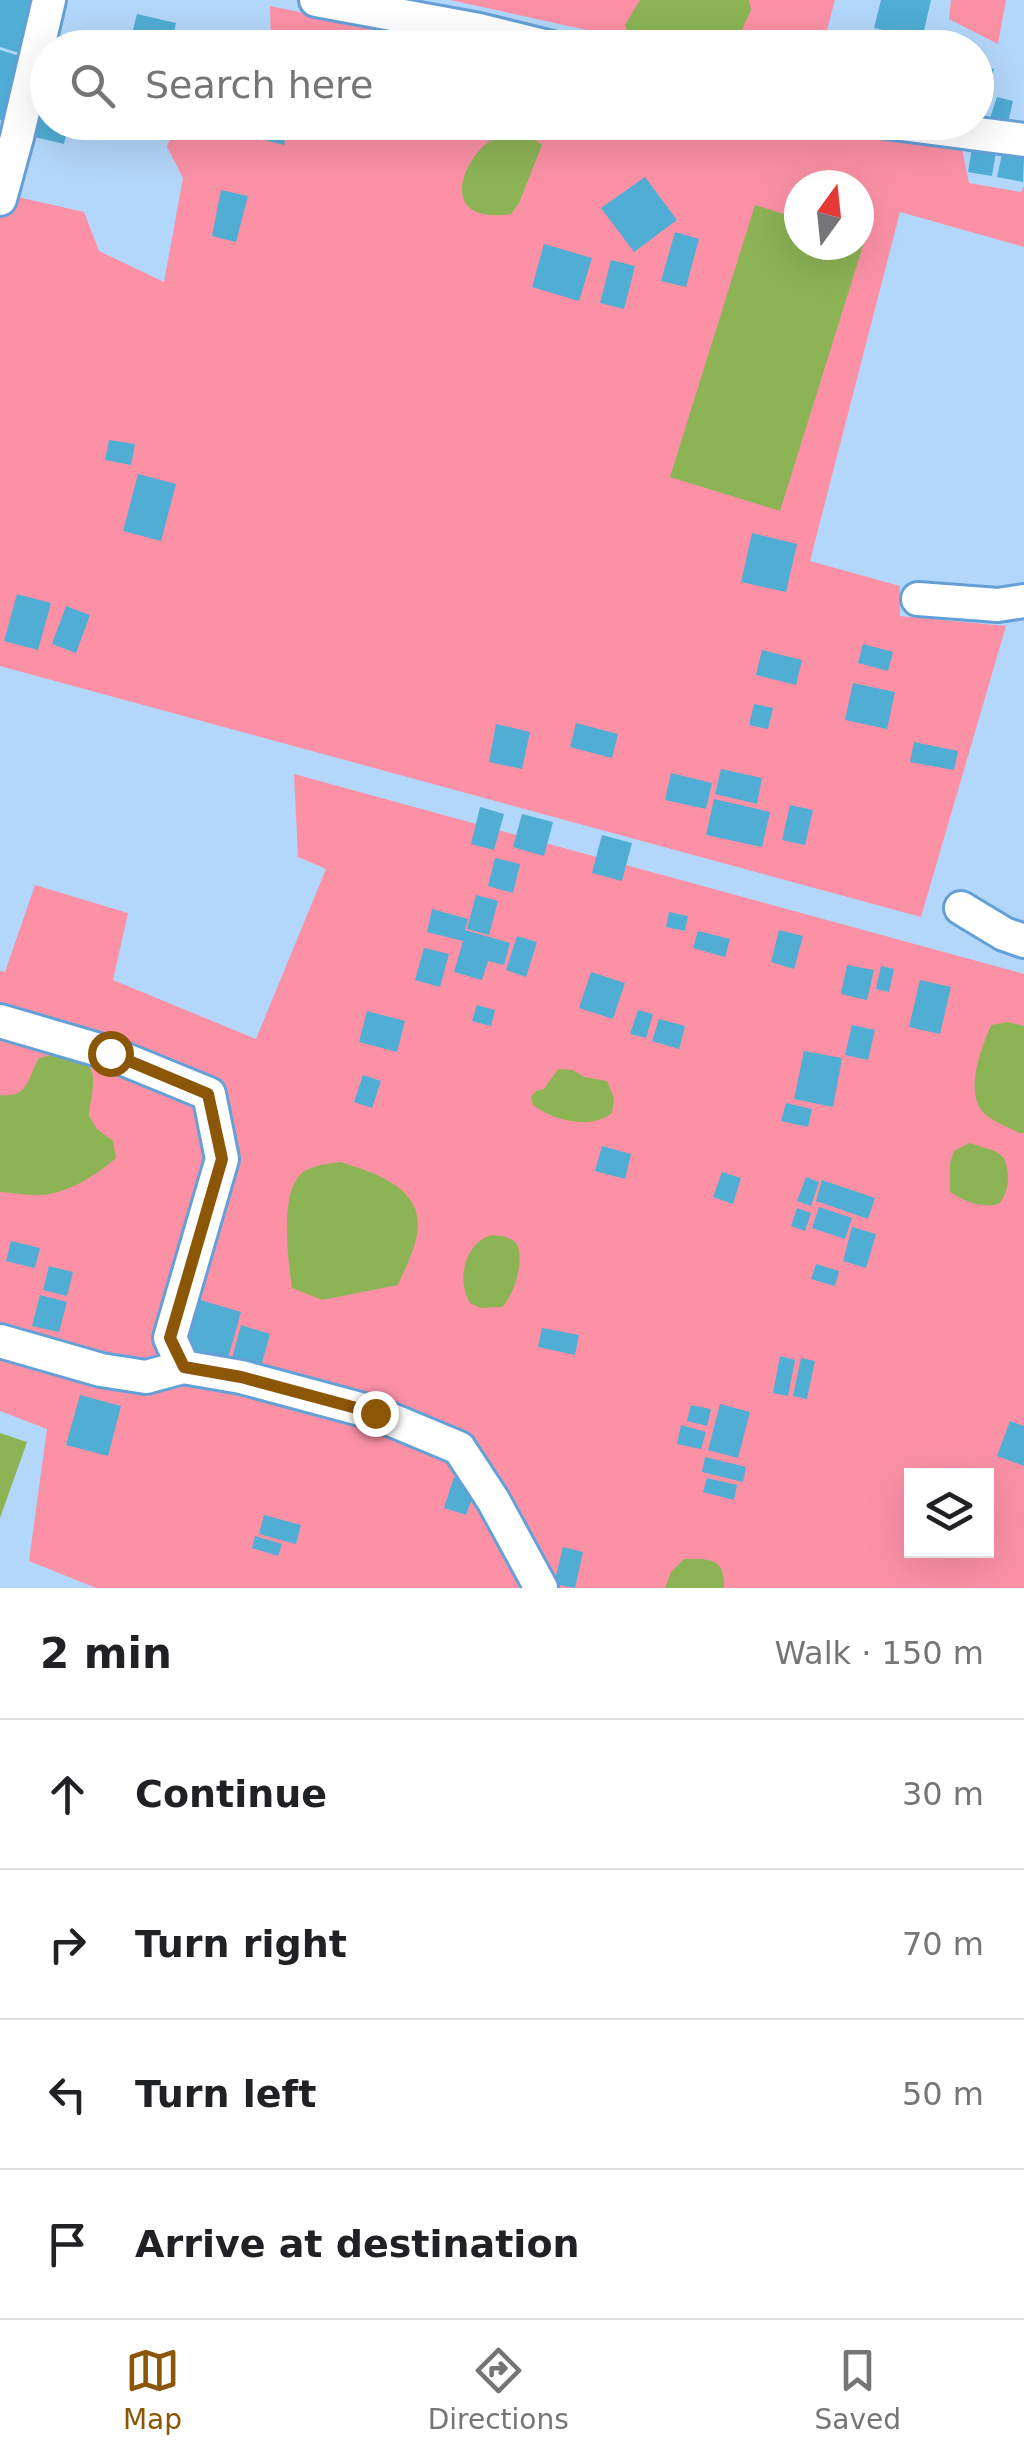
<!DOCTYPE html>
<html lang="en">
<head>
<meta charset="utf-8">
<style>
  body { margin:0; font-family:"DejaVu Sans",sans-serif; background:#f6f6f6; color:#202124 }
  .controls { position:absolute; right:30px; bottom:30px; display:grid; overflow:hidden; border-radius:0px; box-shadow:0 10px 40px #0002 }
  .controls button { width:90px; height:90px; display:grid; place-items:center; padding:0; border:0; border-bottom:2px solid #e0e0e0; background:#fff; color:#202124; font:50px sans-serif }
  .compass { position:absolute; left:784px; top:170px; width:90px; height:90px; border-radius:50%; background:#fff; box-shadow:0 10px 40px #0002; rotate:15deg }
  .stop { position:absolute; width:30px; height:30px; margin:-22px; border:8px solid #8b5605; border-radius:50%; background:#fff }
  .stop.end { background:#8b5605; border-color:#fff; box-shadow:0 2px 10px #0008 }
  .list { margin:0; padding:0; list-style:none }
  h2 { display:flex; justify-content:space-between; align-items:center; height:130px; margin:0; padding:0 40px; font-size:42px }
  h2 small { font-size:32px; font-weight:400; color:#757577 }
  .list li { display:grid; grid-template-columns:65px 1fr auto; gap:30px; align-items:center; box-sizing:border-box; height:150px; padding:0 40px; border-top:2px solid #e0e0e0 }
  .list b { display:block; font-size:38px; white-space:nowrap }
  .list em { font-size:32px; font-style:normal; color:#757577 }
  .icon { flex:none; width:55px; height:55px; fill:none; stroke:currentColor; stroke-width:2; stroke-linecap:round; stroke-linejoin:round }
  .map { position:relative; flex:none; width:1024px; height:1588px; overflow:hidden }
  .search { position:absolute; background:#fff; box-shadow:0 10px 40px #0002; left:30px; right:30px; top:30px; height:110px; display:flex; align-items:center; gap:25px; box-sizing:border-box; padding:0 35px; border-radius:55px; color:#757577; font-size:38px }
  .sheet { height:730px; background:#fff }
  nav { display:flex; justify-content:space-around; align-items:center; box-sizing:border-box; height:140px; border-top:2px solid #e0e0e0; background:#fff; font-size:28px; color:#757577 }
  nav a { display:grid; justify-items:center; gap:5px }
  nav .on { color:#8b5605 }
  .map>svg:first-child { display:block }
  .green { fill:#fc91a6; fill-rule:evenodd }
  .water { fill:#8cb455 }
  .building { fill:#50add4 }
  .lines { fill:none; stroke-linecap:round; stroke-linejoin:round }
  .street-casing { stroke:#64a0d8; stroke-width:38 }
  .street { stroke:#fff; stroke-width:32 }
  .route { stroke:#8b5605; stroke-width:12 }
</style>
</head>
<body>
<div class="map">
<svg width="1024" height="1588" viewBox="0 0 1024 1588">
  <rect width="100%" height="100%" fill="#b3d7fa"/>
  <g class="green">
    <path d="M 450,0 L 835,0 L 822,48 L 665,47 Z"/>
    <path d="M 951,0 L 1006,0 L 998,44 L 949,19 Z"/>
    <path d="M 270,6 L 471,47 L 198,48 L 202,35 L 271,46 Z"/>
    <path d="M 175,123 L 835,123 L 962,149 L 969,183 L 1021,192 L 1024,186 L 1024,247 L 900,212 L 810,561 L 900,586 L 900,616 L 1006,626 L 921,917 L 0,666 L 0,193 L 84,212 L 99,251 L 164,282 L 183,178 L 167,147 ZM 799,185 L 859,185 L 859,245 L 799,245 Z"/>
    <path d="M 294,774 L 1024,974 L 1024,1588 L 96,1588 L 29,1561 L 47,1429 L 0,1411 L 0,971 L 5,972 L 35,885 L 128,913 L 113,980 L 256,1039 L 326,869 L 298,857 ZM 912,1476 L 986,1476 L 986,1550 L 912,1550 Z"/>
  </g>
  <g class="water">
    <path d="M 640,0 L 749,0 L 751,10 L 734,47 L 632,47 L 625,25 Z"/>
    <path d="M 521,133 L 531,136 L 542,145 L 519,203 L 511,214 C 497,216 476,217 466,204 C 453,185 474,151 490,141 C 499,136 511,135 521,133 Z"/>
    <path d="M 755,205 L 799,219 L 799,245 L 859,245 L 859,238 L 865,239 L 780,511 L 670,477 Z"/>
    <path d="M 1007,1022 L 1024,1026 L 1024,1133 L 1019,1133 C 1008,1127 991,1121 983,1112 C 964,1091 982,1047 991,1025 Z"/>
    <path d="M 56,1054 C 105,1060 93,1079 89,1116 L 97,1129 L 113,1141 L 116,1158 C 98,1174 74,1189 50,1194 C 35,1197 16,1193 0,1192 L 0,1095 C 29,1098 27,1079 39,1058 Z"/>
    <path d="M 558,1069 L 573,1070 L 584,1077 L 607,1081 L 614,1098 L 612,1113 C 590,1130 554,1121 533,1105 L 531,1097 L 536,1091 L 544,1089 Z"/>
    <path d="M 969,1143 L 995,1151 L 1004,1158 C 1010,1175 1010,1189 999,1204 C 980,1208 966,1202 950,1192 L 950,1163 L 954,1151 Z"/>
    <path d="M 340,1162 C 370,1171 417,1185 418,1223 C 418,1245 406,1266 398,1285 L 322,1300 L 292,1288 C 288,1260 279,1192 302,1173 C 312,1165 328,1164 340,1162 Z"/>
    <path d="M 492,1235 C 500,1236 510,1236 516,1243 C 526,1257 514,1296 502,1307 L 480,1308 L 470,1303 C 456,1280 465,1242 492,1235 Z"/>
    <path d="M 0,1433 L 27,1442 L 0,1518 Z"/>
    <path d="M 684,1559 C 710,1559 725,1557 724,1588 L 665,1588 L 671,1572 Z"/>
  </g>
  <g class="building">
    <path d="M 0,0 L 36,0 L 20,53 L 0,47 Z"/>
    <path d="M 881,0 L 931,0 L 922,39 L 874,28 Z"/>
    <path d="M 137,14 L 176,23 L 170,48 L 155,48 L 130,42 Z"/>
    <path d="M 881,37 L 921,46 L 921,48 L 879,48 Z"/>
    <path d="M 0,50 L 26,58 L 7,122 L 0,120 Z"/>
    <path d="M 976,65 L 994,69 L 982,118 L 976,116 Z"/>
    <path d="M 997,97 L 1013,101 L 1008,123 L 990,118 Z"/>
    <path d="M 35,113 L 48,116 L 48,122 L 69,122 L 64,144 L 30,136 Z"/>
    <path d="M 237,122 L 289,122 L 284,145 L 235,132 Z"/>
    <path d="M 972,148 L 996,152 L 992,176 L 968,172 Z"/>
    <path d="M 1002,154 L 1024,158 L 1023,182 L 997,177 Z"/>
    <path d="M 645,177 L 677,220 L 634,252 L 601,208 Z"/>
    <path d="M 221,190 L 248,196 L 236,242 L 212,236 Z"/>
    <path d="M 675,232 L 699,239 L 686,287 L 661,281 Z"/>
    <path d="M 544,244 L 592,258 L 579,301 L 532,287 Z"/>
    <path d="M 611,260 L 635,266 L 624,309 L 600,303 Z"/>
    <path d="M 109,440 L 135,444 L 131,465 L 105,460 Z"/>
    <path d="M 138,474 L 176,484 L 161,541 L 123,531 Z"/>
    <path d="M 752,533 L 797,544 L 786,592 L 741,582 Z"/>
    <path d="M 17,594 L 51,603 L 38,650 L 4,641 Z"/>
    <path d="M 66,606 L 90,615 L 76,653 L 52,644 Z"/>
    <path d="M 863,644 L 893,652 L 888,671 L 858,663 Z"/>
    <path d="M 762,650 L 802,660 L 796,685 L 756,675 Z"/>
    <path d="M 853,683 L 895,692 L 887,729 L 845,720 Z"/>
    <path d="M 754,704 L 773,708 L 768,729 L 749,725 Z"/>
    <path d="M 576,723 L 618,734 L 612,758 L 570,747 Z"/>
    <path d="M 496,724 L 530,732 L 522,769 L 489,762 Z"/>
    <path d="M 914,742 L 958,751 L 954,770 L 910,762 Z"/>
    <path d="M 721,769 L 762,778 L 757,804 L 715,794 Z"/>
    <path d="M 671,773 L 712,783 L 706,809 L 665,800 Z"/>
    <path d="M 714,799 L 770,812 L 762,847 L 706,835 Z"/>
    <path d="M 790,805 L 813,810 L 805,845 L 782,840 Z"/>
    <path d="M 480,807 L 504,814 L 494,850 L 471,844 Z"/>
    <path d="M 522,814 L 553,822 L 544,856 L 513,847 Z"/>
    <path d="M 602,835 L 632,843 L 622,881 L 592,873 Z"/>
    <path d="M 495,858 L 520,864 L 513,893 L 488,886 Z"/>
    <path d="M 476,895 L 498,901 L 489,935 L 467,929 Z"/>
    <path d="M 432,909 L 468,919 L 465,930 L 510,943 L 504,965 L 488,961 L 482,980 L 454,972 L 463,941 L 427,932 Z"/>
    <path d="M 669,912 L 688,916 L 685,931 L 666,927 Z"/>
    <path d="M 779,930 L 803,936 L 794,969 L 771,962 Z"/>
    <path d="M 698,931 L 730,939 L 725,957 L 693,948 Z"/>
    <path d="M 517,936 L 537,942 L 526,977 L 506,970 Z"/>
    <path d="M 424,948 L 449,954 L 440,987 L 415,980 Z"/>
    <path d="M 847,965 L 874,970 L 867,1000 L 841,994 Z"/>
    <path d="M 881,966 L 894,969 L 889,992 L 876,989 Z"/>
    <path d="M 591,972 L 625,983 L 613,1019 L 579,1008 Z"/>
    <path d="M 920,980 L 951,987 L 940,1034 L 909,1027 Z"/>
    <path d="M 477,1005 L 495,1010 L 491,1026 L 472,1021 Z"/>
    <path d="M 638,1010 L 653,1014 L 646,1038 L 630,1034 Z"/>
    <path d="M 367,1011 L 405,1021 L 397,1052 L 359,1042 Z"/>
    <path d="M 659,1019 L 685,1026 L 679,1049 L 652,1041 Z"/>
    <path d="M 852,1025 L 875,1030 L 868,1060 L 845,1055 Z"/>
    <path d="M 804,1051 L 842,1058 L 833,1107 L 794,1099 Z"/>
    <path d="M 363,1075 L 381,1081 L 372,1108 L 354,1102 Z"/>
    <path d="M 786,1103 L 812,1109 L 808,1127 L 781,1121 Z"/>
    <path d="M 602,1146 L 631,1154 L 625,1179 L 595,1171 Z"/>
    <path d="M 722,1172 L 741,1178 L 733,1204 L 713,1197 Z"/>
    <path d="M 806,1177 L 819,1182 L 811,1206 L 797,1201 Z"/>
    <path d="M 822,1180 L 875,1198 L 868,1219 L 816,1201 Z"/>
    <path d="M 819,1207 L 852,1218 L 845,1239 L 812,1228 Z"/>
    <path d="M 797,1208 L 811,1213 L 805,1231 L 791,1226 Z"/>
    <path d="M 852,1227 L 876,1234 L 866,1268 L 843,1261 Z"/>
    <path d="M 11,1241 L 40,1248 L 35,1268 L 6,1261 Z"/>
    <path d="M 816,1264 L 839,1271 L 835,1286 L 811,1279 Z"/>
    <path d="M 49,1266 L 73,1272 L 67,1296 L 43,1290 Z"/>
    <path d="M 40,1295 L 67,1302 L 59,1332 L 32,1326 Z"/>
    <path d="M 197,1299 L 241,1312 L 226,1365 L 182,1352 Z"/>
    <path d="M 241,1325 L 270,1334 L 259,1374 L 230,1366 Z"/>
    <path d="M 542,1328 L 579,1335 L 575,1355 L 538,1347 Z"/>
    <path d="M 780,1356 L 795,1360 L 788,1396 L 773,1393 Z"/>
    <path d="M 801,1358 L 815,1361 L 807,1399 L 793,1396 Z"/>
    <path d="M 80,1395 L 121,1406 L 108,1456 L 66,1445 Z"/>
    <path d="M 720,1404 L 750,1412 L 738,1458 L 708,1450 Z"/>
    <path d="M 691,1405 L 711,1409 L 707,1426 L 687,1421 Z"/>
    <path d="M 1010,1421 L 1024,1426 L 1024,1466 L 997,1456 Z"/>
    <path d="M 681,1425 L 706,1432 L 701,1449 L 677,1444 Z"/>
    <path d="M 705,1457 L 746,1467 L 743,1482 L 702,1472 Z"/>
    <path d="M 454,1477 L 477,1485 L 466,1515 L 444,1508 Z"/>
    <path d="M 707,1478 L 737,1485 L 734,1500 L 703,1492 Z"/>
    <path d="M 264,1515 L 301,1525 L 296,1544 L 259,1534 Z"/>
    <path d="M 255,1536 L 282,1544 L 278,1556 L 252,1548 Z"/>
    <path d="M 563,1547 L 583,1552 L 575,1588 L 554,1584 Z"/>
  </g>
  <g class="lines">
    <g class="street-casing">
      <g id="street">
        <path d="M 316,0 L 479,30 L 552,48"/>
        <path d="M 886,122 L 1024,140"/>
        <path d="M 0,199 L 17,137 L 49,0"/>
        <path d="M 918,599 L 998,605 L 1024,601"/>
        <path d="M 961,908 L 1004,934 L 1024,941"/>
        <path d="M 0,1021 L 109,1053 L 209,1094 L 222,1159 L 170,1338 L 183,1367 L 241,1377 L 375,1413 L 459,1448 L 493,1500 L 541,1588"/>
        <path d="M 0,1341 L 101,1370 L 146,1377 L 183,1367"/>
      </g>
    </g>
    <use href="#street" class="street"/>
  </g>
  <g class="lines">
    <path class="route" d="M 110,1053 L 208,1094 L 222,1159 L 170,1338 L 184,1367 L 241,1377 L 375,1413"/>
  </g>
</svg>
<div class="controls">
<button><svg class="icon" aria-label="layers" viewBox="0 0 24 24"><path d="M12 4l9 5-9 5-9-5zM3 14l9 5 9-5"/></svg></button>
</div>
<svg class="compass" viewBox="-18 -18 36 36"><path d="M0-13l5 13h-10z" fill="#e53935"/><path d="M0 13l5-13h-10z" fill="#757577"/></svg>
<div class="stop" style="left:110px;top:1053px"></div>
<div class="stop end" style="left:375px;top:1413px"></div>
<div class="search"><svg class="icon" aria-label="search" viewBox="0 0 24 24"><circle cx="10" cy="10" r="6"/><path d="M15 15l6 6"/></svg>Search here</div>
</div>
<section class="sheet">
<h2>2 min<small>Walk · 150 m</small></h2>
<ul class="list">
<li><svg class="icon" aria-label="ahead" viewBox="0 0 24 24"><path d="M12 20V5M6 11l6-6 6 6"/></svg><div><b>Continue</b></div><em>30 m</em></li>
<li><svg class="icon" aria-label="right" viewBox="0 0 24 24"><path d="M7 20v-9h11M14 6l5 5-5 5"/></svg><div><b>Turn right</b></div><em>70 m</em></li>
<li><svg class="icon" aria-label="left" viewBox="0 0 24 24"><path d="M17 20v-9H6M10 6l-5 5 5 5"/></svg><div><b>Turn left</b></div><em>50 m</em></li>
<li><svg class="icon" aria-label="arrive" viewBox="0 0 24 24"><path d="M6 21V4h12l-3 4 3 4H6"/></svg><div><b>Arrive at destination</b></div></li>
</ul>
</section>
<nav>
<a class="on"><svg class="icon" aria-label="map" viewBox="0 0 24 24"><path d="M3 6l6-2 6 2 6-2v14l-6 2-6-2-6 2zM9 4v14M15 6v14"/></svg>Map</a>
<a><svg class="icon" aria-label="directions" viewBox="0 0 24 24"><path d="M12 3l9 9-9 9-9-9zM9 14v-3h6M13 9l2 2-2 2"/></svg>Directions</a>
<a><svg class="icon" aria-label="saved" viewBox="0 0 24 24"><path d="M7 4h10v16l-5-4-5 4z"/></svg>Saved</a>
</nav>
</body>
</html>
